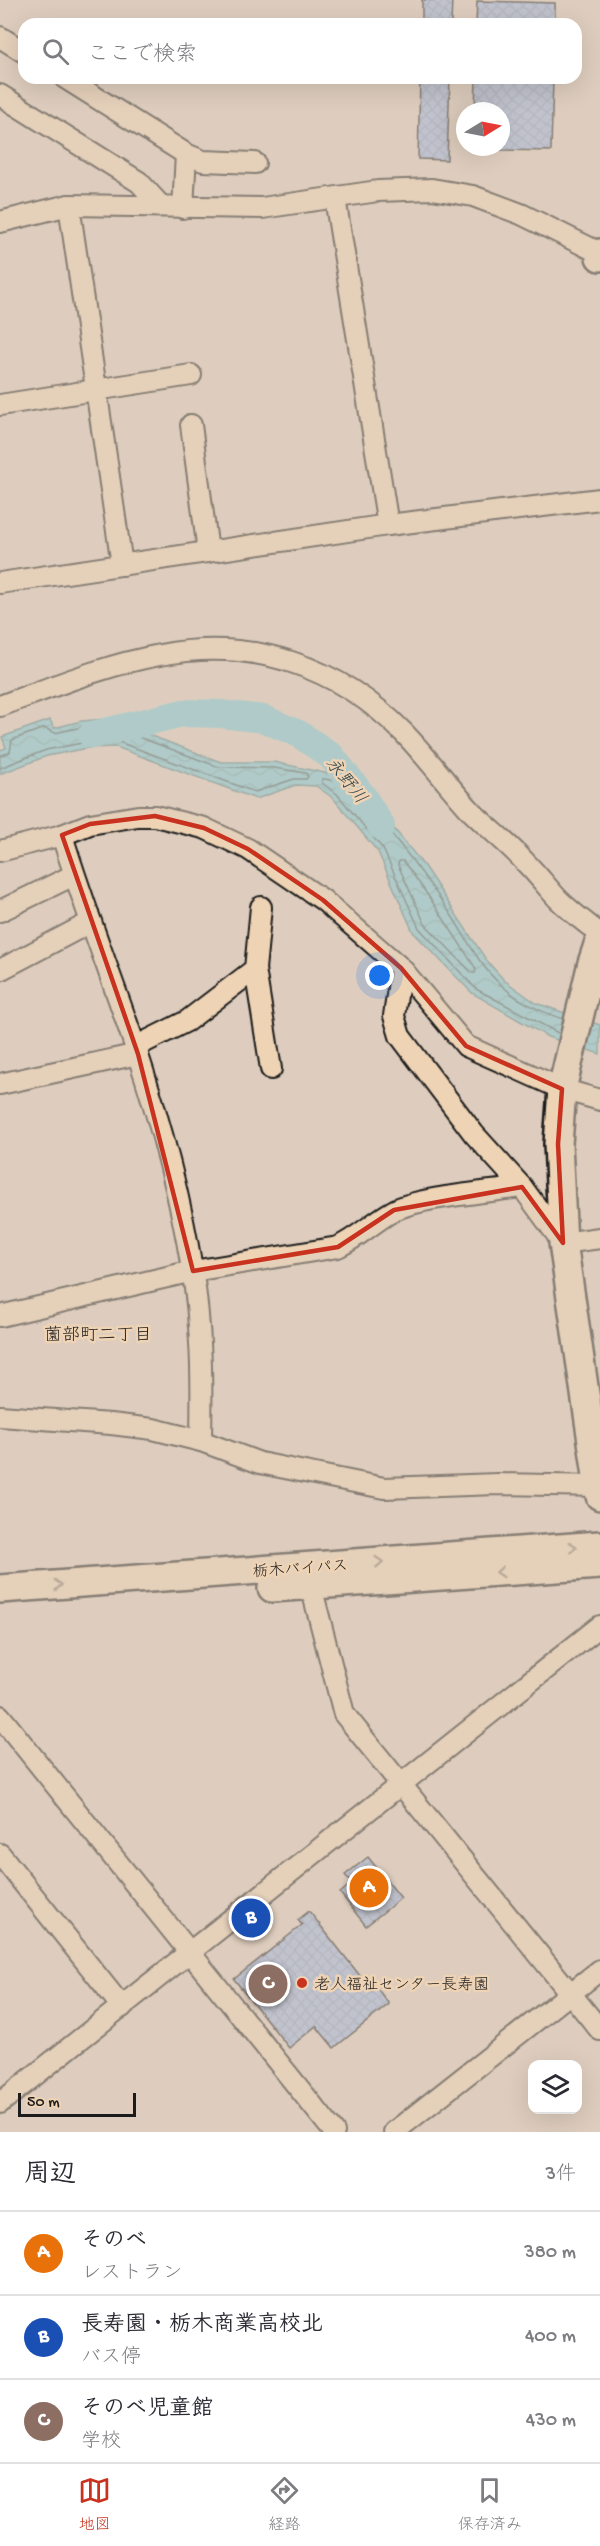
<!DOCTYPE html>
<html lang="ja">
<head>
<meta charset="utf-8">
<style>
  body { margin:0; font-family:"Gochi Hand","Klee One",sans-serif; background:#f2f2f3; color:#2b2b33 }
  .controls { position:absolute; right:18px; bottom:18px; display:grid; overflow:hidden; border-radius:12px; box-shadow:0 6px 24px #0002 }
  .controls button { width:54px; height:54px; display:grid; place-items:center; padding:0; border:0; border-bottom:2px solid #e1e1e2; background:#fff; color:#2b2b33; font:30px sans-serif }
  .compass { position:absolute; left:456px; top:102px; width:54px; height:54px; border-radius:50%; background:#fff; box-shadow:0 6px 24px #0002; rotate:80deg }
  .scale { position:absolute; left:18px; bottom:15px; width:118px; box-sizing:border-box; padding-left:6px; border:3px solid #1c1c1c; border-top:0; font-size:16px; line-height:21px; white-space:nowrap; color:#1c1c1c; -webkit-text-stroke:4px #eed3b5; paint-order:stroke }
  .you { position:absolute; left:380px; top:976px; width:21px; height:21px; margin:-15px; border:4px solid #fff; border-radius:50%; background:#1a73e8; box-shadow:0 0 0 9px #1a73e833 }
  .badge { display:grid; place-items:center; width:39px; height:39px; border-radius:50%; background:#c8321e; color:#fff; font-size:20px; font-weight:700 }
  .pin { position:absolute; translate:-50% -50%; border:3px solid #fff; box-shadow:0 2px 6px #0006 }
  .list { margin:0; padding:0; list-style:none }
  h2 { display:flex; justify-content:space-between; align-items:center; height:78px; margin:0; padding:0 24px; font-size:26px }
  h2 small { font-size:20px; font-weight:400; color:#7c7c81 }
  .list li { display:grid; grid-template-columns:39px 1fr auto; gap:18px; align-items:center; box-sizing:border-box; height:84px; padding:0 24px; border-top:2px solid #e1e1e2 }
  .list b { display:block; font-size:22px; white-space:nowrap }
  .list p { margin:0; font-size:20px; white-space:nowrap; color:#7c7c81 }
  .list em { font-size:20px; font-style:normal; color:#7c7c81 }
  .icon { flex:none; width:33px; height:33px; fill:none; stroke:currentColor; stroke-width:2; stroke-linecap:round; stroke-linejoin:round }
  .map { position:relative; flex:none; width:600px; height:2132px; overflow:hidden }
  .search { position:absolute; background:#fff; box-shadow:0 6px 24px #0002; left:18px; right:18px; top:18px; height:66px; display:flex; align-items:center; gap:15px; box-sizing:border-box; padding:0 21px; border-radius:18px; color:#7c7c81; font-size:22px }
  .sheet { height:330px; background:#fff }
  nav { display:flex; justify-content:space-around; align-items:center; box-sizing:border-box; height:84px; border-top:2px solid #e1e1e2; background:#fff; font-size:16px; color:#7c7c81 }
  nav a { display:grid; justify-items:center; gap:3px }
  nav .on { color:#c8321e }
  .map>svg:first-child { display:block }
  .water { fill:url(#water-waves); stroke:#53828a; stroke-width:1.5 }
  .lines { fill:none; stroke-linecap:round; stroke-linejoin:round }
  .shore { stroke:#406066; stroke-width:1.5 }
  .river { stroke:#77c6d4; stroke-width:28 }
  .building { fill:url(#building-cross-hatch); stroke:#1c1c1c; stroke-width:1.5 }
  .street-casing { stroke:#1c1c1c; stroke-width:24 }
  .secondary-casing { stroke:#1c1c1c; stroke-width:32 }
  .street { stroke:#eed3b5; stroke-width:20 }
  .secondary { stroke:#eed3b5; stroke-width:27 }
  .oneway { stroke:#908170 }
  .marked { fill:none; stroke:#c8321e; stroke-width:4.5; stroke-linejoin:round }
  .poi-dot { fill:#c8321e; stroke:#eed3b5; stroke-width:2 }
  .labels { text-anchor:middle; stroke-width:5; stroke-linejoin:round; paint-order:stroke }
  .street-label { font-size:16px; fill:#1c1c1c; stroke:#eed3b5 }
  .poi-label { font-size:16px; fill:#1c1c1c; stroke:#eed3b5; text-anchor:start }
  .water-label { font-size:18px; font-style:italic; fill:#33464a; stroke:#eed3b5 }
  .neighbourhood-label { font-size:18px; fill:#1c1c1c; stroke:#eed3b5 }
</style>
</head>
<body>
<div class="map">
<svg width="600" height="2132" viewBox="0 0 600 2132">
  <defs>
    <pattern id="water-waves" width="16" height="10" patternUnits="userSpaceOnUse" patternTransform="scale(1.5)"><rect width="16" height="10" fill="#77c6d4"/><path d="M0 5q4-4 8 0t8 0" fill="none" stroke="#66aab5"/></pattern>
    <pattern id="building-cross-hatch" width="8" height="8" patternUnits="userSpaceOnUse" patternTransform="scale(1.5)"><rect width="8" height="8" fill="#9cb6e2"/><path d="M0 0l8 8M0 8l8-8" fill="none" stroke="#869cc1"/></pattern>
  </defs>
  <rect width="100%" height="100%" fill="#decdbe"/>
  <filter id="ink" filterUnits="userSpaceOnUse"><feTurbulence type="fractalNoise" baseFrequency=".0167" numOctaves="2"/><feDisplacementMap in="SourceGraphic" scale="12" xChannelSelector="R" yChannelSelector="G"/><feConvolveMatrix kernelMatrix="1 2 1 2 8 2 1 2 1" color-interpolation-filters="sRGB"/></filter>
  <g filter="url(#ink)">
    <path class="water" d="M 106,719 L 221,762 L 274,762 L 343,777 L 381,812 L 424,866 L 487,961 L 504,980 L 536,1003 L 600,1025 L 600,1054 L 548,1037 L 472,993 L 413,932 L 378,852 L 333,798 L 316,786 L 296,785 L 256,799 L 116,747 L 88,748 L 47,756 L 0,774 L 0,750 L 6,748 L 2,737 L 50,720 L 54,728 L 81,721 Z"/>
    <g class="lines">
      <g class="shore">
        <path d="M 0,756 L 10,752 L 12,740 L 44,728 L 55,733 L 82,727 L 106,725 L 219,767 L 274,768 L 306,773 L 308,777 L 306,779 L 294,779 L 255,792 L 116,741 L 87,742 L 46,750 L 0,768"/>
        <path d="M 399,861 L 403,861 C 430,896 453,933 476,969 L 475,973 L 472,973 L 425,924 L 398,865 Z"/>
        <path d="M 560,1034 L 476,989 L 419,928 L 383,849 L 337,794 L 322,783 L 322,779 C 356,775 433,888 452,916 C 467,939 479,965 500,984 C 518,1001 539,1011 563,1019"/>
      </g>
      <path class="river" d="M 92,735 L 183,713 L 220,714 L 264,719 L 299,734 L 331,756 L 361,794 L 381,826"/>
    </g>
    <g class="building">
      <path d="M 422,0 L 452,0 L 451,24 L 422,24 Z"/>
      <path d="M 477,1 L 555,3 L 555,24 L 476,24 Z"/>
      <path d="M 420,78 L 450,78 L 447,160 L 418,159 Z"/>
      <path d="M 476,78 L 553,78 L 551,151 L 501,150 L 501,111 L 475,111 Z"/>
      <path d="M 368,1857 L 401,1898 L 366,1926 L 340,1893 L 352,1883 L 345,1875 Z"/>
      <path d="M 309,1911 L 372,1991 L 376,1987 L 389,2004 L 334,2048 L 316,2026 L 289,2048 L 234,1979 L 302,1925 L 298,1920 Z"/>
    </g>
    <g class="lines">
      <g class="street-casing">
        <g id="street">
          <path d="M 0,37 L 24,52"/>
          <path d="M 65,78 L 186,154 L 203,161 L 255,163"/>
          <path d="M 0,95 L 139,182 L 161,206"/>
          <path d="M 335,198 L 388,525"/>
          <path d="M 69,205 L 122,565"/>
          <path d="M 183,208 L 186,154"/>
          <path d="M 0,222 L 69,205 L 262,208 L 378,191 L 432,189 L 473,196 L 521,214 L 600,253"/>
          <path d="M 0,405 L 191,375"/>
          <path d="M 191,425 L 208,551"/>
          <path d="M 0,583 L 388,525 L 600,499"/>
          <path d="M 0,706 C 52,687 105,665 160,655 C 252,637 338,666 404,733 C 428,758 449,787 472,812 C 489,829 509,844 525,862 C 537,874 547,887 558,899 C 571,912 586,923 600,934"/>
          <path d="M 62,835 C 84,907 112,978 136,1049 C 160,1121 180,1195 192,1269 C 202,1326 202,1384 201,1441"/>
          <path d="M 0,851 L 62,835 L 90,824 L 138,816 L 155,816 L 204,828 L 248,849 L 323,900 L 401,968 L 466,1046 L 562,1089 L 600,1100"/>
          <path d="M 0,911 L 74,875"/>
          <path d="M 401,968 L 394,1016 L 400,1036 L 474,1134 L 522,1187 L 563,1243 L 600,1238"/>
          <path d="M 255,969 L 271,1069"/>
          <path d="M 0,970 L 91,922"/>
          <path d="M 135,1047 L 187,1021 L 255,969 L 261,907"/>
          <path d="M 0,1084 L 138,1054"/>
          <path d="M 0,1316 L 193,1271 L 338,1247 C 359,1237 373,1222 393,1211 C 417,1197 491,1192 522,1187"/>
          <path d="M 0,1416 L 111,1424 L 153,1429 L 201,1441 L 260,1463 L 384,1488 L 497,1484 L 599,1486"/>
          <path d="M 311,1586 L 344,1714 L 600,2030"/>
          <path d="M 0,1716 L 334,2132"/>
          <path d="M 0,1854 L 122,2007"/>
          <path d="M 0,2103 L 600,1626"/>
          <path d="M 394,2132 L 600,1970"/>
        </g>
      </g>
      <g class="secondary-casing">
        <g id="secondary">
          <path d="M 600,253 L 600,257"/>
          <path d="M 600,939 L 592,963 L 562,1089 L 558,1144 L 563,1243 L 600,1496"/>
          <path d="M 272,1588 L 600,1565"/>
          <path d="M 0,1589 L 600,1545"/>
        </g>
      </g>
      <use href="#street" class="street"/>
      <use href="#secondary" class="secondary"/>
    </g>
    <defs><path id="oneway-chevron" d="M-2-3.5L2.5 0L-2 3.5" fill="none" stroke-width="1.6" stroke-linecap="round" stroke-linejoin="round" transform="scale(1.5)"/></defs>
    <g class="oneway">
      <use href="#oneway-chevron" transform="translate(573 1547) rotate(-4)"/>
      <use href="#oneway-chevron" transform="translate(379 1562) rotate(-4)"/>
      <use href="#oneway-chevron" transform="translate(500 1572) rotate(176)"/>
      <use href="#oneway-chevron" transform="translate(58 1585) rotate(-4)"/>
    </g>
  </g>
  <path d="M0 0H600V2132H0ZM 155,816 L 204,828 L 248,849 L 323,900 L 401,968 L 466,1046 L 562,1089 L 558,1144 L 563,1243 L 522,1187 L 394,1210 L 338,1247 L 193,1271 L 138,1054 L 62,835 L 90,824 Z" fill="#decdbe" fill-opacity=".55" fill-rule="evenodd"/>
  <path class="marked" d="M 155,816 L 204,828 L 248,849 L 323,900 L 401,968 L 466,1046 L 562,1089 L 558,1144 L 563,1243 L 522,1187 L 394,1210 L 338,1247 L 193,1271 L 138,1054 L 62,835 L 90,824 Z"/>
  <circle class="poi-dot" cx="302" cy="1983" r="6"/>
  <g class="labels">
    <g class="street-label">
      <text transform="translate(300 1567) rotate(-4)" y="6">栃木バイパス</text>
    </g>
    <g class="poi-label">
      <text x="314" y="1989">老人福祉センター長寿園</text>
    </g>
    <g class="water-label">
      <text transform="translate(347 780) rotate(51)" y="6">永野川</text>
    </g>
    <g class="neighbourhood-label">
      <text x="98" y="1340">薗部町二丁目</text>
    </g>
  </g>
</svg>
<div class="controls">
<button><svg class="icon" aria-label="layers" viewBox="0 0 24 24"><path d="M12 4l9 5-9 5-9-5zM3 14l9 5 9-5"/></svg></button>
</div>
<svg class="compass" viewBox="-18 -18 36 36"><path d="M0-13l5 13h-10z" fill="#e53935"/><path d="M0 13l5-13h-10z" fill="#7c7c81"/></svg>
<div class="scale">50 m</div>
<div class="you"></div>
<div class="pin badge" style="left:369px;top:1888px;background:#e8710a">A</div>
<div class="pin badge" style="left:251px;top:1918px;background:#1a4fb4">B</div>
<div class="pin badge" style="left:268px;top:1984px;background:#8d6e63">C</div>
<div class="search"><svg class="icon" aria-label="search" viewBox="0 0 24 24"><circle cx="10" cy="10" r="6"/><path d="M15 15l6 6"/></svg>ここで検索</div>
</div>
<section class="sheet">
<h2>周辺<small>3件</small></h2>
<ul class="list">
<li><span class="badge" style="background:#e8710a">A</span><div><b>そのべ</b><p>レストラン</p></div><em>380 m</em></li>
<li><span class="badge" style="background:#1a4fb4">B</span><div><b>長寿園・栃木商業高校北</b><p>バス停</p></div><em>400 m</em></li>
<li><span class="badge" style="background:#8d6e63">C</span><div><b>そのべ児童館</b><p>学校</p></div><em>430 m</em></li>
</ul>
</section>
<nav>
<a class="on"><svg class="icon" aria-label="map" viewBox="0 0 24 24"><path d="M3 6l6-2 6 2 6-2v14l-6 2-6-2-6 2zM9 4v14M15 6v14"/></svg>地図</a>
<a><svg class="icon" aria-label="directions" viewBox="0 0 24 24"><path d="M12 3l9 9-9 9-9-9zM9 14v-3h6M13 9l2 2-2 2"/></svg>経路</a>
<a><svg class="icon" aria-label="saved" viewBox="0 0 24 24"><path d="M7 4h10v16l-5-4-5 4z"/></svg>保存済み</a>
</nav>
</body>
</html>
